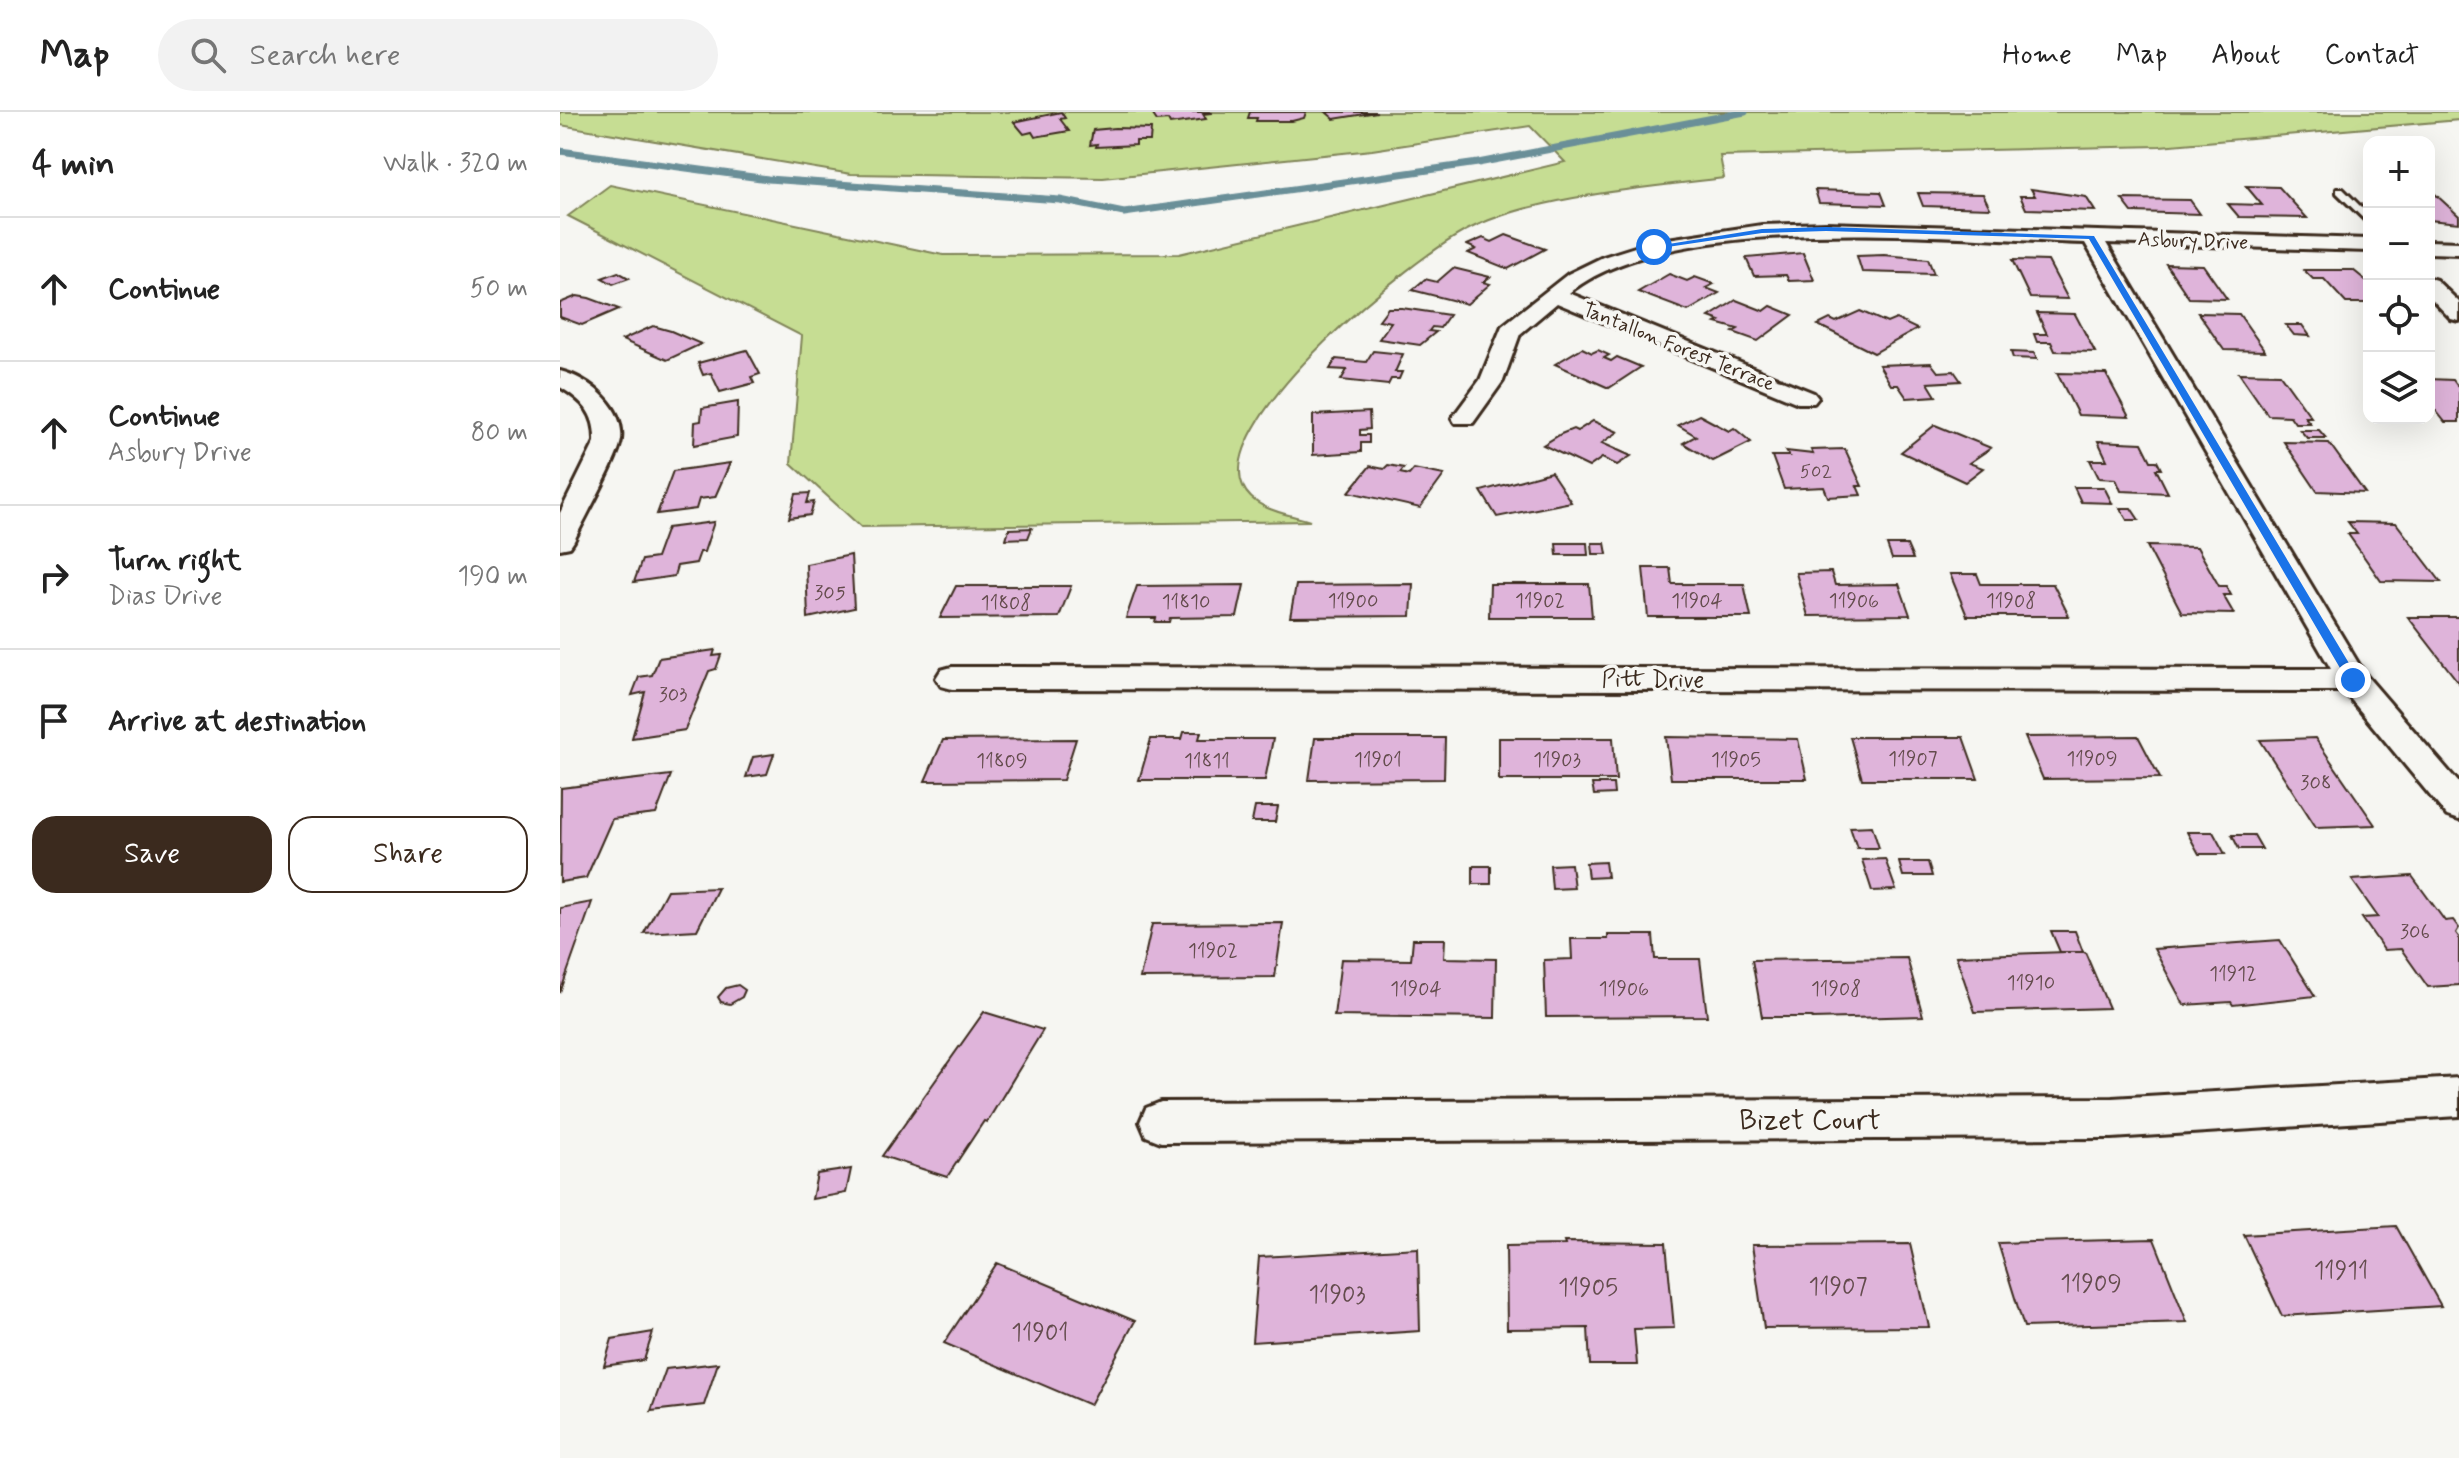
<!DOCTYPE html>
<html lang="en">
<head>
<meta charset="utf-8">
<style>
  body { margin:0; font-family:Mynerve,sans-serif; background:#f2f2f2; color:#222 }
  .controls { position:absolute; right:24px; top:24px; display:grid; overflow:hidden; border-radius:16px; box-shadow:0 8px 32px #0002 }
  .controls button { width:72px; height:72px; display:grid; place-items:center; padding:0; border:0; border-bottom:2px solid #e0e0e0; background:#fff; color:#222; font:40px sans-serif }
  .stop { position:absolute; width:24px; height:24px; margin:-18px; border:6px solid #1a73e8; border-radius:50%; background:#fff }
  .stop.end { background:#1a73e8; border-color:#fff; box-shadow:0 2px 8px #0008 }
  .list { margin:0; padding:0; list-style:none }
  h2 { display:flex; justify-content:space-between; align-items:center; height:104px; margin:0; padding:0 32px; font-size:34px }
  h2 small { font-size:26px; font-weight:400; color:#767676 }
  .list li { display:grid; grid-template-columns:52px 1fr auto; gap:24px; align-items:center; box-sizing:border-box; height:144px; padding:0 32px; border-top:2px solid #e0e0e0 }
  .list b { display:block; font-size:30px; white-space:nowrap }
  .list p { margin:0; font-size:26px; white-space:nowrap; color:#767676 }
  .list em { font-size:26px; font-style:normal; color:#767676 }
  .actions { display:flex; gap:16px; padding:24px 32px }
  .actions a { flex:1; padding:18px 0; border:2px solid #3b2a1e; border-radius:24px; text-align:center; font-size:28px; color:#3b2a1e }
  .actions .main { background:#3b2a1e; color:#fff }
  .icon { flex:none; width:44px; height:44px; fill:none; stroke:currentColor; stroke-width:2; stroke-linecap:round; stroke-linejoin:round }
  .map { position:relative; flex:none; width:1899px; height:1346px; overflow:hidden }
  header { display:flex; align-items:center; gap:48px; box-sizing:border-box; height:112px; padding:0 40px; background:#fff; border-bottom:2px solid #e0e0e0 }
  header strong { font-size:38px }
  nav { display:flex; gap:44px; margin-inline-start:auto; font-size:28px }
  .search { width:560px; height:72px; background:#f2f2f2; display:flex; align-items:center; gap:20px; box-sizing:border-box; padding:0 28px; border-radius:44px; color:#767676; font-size:30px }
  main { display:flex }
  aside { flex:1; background:#fff }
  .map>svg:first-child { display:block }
  .green { fill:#c6dd93; stroke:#808458; stroke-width:2 }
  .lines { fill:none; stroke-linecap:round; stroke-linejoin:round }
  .stream { stroke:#6a8f98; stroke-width:7 }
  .building { fill:#dfb4da; stroke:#3b2a1e; stroke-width:2 }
  .lane-casing { stroke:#3b2a1e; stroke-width:6 }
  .street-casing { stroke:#3b2a1e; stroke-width:6 }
  .lane { fill:#f6f6f2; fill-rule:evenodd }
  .street { fill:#f6f6f2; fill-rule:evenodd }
  .route { fill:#1a73e8 }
  .labels { text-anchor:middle; stroke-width:7; stroke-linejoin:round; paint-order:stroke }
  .far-number-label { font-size:18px; fill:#644c4d }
  .far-street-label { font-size:20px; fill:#3b2a1e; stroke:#f6f6f2 }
  .number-label { font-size:20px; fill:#644c4d }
  .street-label { font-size:24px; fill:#3b2a1e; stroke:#f6f6f2 }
  .near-number-label { font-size:24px; fill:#644c4d }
  .near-street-label { font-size:28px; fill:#3b2a1e; stroke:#f6f6f2 }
</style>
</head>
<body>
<header>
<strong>Map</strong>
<div class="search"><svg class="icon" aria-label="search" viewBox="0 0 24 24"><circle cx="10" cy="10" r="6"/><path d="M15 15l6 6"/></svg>Search here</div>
<nav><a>Home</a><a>Map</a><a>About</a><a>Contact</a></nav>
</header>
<main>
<aside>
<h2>4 min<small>Walk · 320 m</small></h2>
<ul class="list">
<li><svg class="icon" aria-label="ahead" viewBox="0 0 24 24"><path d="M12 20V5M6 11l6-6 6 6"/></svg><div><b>Continue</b></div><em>50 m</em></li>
<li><svg class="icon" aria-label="ahead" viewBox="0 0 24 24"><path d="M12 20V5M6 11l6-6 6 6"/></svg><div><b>Continue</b><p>Asbury Drive</p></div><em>80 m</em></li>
<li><svg class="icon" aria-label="right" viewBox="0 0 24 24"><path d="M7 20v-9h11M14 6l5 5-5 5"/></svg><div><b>Turn right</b><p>Dias Drive</p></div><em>190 m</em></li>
<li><svg class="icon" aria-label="arrive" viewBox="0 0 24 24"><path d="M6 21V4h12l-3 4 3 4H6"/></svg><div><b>Arrive at destination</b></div></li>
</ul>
<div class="actions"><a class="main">Save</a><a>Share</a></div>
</aside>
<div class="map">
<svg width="1899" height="1346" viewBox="0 0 1899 1346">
  <rect width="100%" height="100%" fill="#f6f6f2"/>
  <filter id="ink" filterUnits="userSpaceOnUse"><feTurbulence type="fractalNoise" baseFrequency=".0125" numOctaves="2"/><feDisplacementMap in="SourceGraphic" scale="16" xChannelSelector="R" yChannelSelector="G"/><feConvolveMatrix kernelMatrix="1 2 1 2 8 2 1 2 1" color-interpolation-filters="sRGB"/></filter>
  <g filter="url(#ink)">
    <path class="green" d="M 0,0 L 1899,0 L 1899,8 L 1600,34 L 1160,44 L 1164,66 C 1091,75 974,84 909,117 C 854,144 653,307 683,374 C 693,398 728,402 750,409 L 301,415 L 231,351 L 242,224 L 8,104 L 50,73 L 383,143 L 619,142 L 1005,50 L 970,14 L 812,38 L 543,66 L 291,62 L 0,13 Z"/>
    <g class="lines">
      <path class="stream" d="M 0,39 L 208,67 L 500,88 L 564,101 L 918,51 L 1185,0"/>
    </g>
    <g class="building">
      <path d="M 501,0 L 505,6 L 500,7 L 509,19 L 475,25 L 472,20 L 464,22 L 454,10 Z"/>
      <path d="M 591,0 L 650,0 L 651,1 L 643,2 L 646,7 L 610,12 L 608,8 L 597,9 Z"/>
      <path d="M 690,0 L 746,0 L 744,6 L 732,9 L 696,9 L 697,6 L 688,6 Z"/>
      <path d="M 766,0 L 817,0 L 774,7 Z"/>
      <path d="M 555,16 L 591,17 L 590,29 L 576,29 L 576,33 L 536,35 L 537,32 L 530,33 L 533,18 Z"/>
      <path d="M 1686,74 L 1719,75 L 1747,106 L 1679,105 L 1668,92 L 1702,93 Z"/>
      <path d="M 1471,77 L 1526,85 L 1535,99 L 1466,97 L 1460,84 L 1475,84 Z"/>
      <path d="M 1255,78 L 1321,80 L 1326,93 L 1259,91 Z"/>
      <path d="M 1358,81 L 1423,82 L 1430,96 L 1363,94 Z"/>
      <path d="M 1869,81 L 1874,81 L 1899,104 L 1899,111 L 1869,108 Z"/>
      <path d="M 1562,87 L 1630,88 L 1640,102 L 1572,100 Z"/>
      <path d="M 946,123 L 985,137 L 948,157 L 908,141 L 916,137 L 907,133 L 923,126 L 932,130 Z"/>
      <path d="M 1243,141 L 1254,168 L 1229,169 L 1226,163 L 1194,164 L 1186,146 Z"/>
      <path d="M 1324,143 L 1368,147 L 1374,162 L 1302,160 L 1297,144 Z"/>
      <path d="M 1452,148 L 1488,149 L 1508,187 L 1470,186 Z"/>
      <path d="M 1606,152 L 1643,153 L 1667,187 L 1629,186 Z"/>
      <path d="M 893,156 L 930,165 L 923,170 L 930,172 L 907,192 L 852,178 L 865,167 L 877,170 Z"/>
      <path d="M 1744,158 L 1793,158 L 1809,171 L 1809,191 L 1786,191 L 1764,167 L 1753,167 Z"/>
      <path d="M 58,160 L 69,166 L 53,172 L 42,166 Z"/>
      <path d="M 1109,162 L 1127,169 L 1135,165 L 1154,172 L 1146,176 L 1159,181 L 1128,199 L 1078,180 Z"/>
      <path d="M 17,184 L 29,186 L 59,197 L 22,213 L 0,205 L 0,191 Z"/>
      <path d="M 1176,188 L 1204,199 L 1211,194 L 1233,203 L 1198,229 L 1173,220 L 1178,217 L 1156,211 L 1160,209 L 1149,205 Z"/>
      <path d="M 828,196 L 842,196 L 889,203 L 880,216 L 872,215 L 869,219 L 876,220 L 860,233 L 819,227 L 831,210 L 819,208 Z"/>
      <path d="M 1300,199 L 1327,211 L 1336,207 L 1357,217 L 1314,241 L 1258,213 L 1270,207 L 1276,210 Z"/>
      <path d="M 1477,201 L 1515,202 L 1535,240 L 1495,239 L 1491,230 L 1477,230 L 1474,222 L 1487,222 Z"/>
      <path d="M 1638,201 L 1679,202 L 1705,239 L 1664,238 Z"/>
      <path d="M 1726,213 L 1742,213 L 1750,224 L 1734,223 Z"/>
      <path d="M 93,214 L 111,219 L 141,232 L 107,248 L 62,228 Z"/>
      <path d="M 1022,236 L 1032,241 L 1038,238 L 1049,243 L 1044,246 L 1051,249 L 1057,245 L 1081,255 L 1049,276 L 995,252 Z"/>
      <path d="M 187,238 L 200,262 L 191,265 L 194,271 L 160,280 L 151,261 L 143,263 L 138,251 Z"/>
      <path d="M 813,239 L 843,242 L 835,260 L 842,260 L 839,267 L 831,267 L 828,273 L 781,268 L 787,258 L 770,257 L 776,247 L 806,250 Z"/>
      <path d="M 1451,240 L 1474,241 L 1477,247 L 1453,246 Z"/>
      <path d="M 1371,251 L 1378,260 L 1394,259 L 1401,269 L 1368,271 L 1376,284 L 1347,286 L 1338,273 L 1331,273 L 1319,253 Z"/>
      <path d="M 1497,261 L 1546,262 L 1569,305 L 1518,303 Z"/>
      <path d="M 1679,261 L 1720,262 L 1751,305 L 1745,305 L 1750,311 L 1735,311 L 1730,304 L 1708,303 Z"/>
      <path d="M 1869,267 L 1893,268 L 1899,276 L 1899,310 L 1885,310 L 1869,290 Z"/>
      <path d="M 178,290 L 177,325 L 134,333 L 135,310 L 141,309 L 142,296 Z"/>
      <path d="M 809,300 L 810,317 L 800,318 L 800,323 L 809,323 L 809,331 L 801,331 L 801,340 L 753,343 L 753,303 Z"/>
      <path d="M 1139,303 L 1169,319 L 1174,316 L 1191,330 L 1153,349 L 1123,331 L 1136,324 L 1118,313 Z"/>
      <path d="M 1033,309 L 1058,320 L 1042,331 L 1071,344 L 1057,353 L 1042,346 L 1029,355 L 983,333 L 1001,322 L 1013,317 L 1017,319 Z"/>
      <path d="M 1375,313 L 1431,336 L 1409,351 L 1423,356 L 1405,370 L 1341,340 Z"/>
      <path d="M 1740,318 L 1759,318 L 1766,326 L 1747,326 Z"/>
      <path d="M 1538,329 L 1582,331 L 1591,349 L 1597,349 L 1601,357 L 1596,357 L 1608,381 L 1561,379 L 1556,367 L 1539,366 L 1530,348 L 1547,348 Z"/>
      <path d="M 1724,330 L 1769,331 L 1805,381 L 1757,379 Z"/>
      <path d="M 1285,337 L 1302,374 L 1297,374 L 1301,383 L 1268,385 L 1264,375 L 1224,377 L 1212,344 L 1229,344 L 1226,339 L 1253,342 L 1251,338 Z"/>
      <path d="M 170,351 L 155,385 L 139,387 L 136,397 L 97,402 L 113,359 Z"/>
      <path d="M 828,353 L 844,356 L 840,361 L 849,363 L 854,357 L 884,363 L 860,396 L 789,380 L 810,354 L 824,357 Z"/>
      <path d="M 991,360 L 1011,390 L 937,405 L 921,379 Z"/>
      <path d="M 1514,375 L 1544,375 L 1552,391 L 1521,390 Z"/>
      <path d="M 250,381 L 247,391 L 254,390 L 250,403 L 229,406 L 236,382 Z"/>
      <path d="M 1560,396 L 1571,396 L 1579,408 L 1567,408 Z"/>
      <path d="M 154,410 L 144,440 L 140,440 L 136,451 L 117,454 L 114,464 L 74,470 L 82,448 L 96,446 L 107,416 Z"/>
      <path d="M 1788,410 L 1836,411 L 1881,470 L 1821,469 L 1788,422 L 1797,422 Z"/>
      <path d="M 472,416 L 468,426 L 446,427 L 449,417 Z"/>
      <path d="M 996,431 L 1027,431 L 1028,443 L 997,443 Z"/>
      <path d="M 1032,431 L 1045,431 L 1047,442 L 1033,442 Z"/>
      <path d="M 1327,433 L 1347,433 L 1353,447 L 1332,447 Z"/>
      <path d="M 1587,434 L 1637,435 L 1659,474 L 1666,474 L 1671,483 L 1663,483 L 1674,502 L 1622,501 Z"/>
      <path d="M 291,443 L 294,496 L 248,506 L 246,452 Z"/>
      <path d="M 1083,456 L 1110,456 L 1112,472 L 1184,472 L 1191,505 L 1088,505 Z"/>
      <path d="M 1271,460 L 1275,473 L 1339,472 L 1350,503 L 1248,504 L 1236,461 Z"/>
      <path d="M 1390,462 L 1417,462 L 1421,472 L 1493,472 L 1509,504 L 1407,504 Z"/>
      <path d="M 853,472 L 851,504 L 730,505 L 736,473 Z"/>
      <path d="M 930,472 L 1029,472 L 1032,505 L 929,505 Z"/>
      <path d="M 684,473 L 677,505 L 610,506 L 609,510 L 595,510 L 596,506 L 566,506 L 577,474 Z"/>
      <path d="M 396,474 L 511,474 L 499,505 L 380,506 Z"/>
      <path d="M 1848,505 L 1899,505 L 1899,571 Z"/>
      <path d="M 155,538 L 153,544 L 161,543 L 156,557 L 149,559 L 125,618 L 72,626 L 85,580 L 72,583 L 79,565 L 92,563 L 99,546 Z"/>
      <path d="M 624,620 L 641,620 L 639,627 L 713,627 L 705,668 L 579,668 L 591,627 L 622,627 Z"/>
      <path d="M 1578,624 L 1600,666 L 1483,667 L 1465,625 Z"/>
      <path d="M 1106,625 L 1238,627 L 1247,667 L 1111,667 Z"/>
      <path d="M 1290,625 L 1403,625 L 1418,667 L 1302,667 Z"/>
      <path d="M 755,626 L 885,626 L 884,667 L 749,668 Z"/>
      <path d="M 939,626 L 1053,626 L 1056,668 L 939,668 Z"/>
      <path d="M 1755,626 L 1815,713 L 1756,715 L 1700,628 Z"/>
      <path d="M 516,627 L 503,668 L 365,669 L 383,628 Z"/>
      <path d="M 214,642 L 207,662 L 186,665 L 193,645 Z"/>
      <path d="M 111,663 L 96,702 L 52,707 L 26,766 L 0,770 L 1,676 Z"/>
      <path d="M 1032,672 L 1053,672 L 1054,682 L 1034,683 Z"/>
      <path d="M 695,695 L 718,695 L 715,710 L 692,710 Z"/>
      <path d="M 1312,714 L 1319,736 L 1297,736 L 1290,715 Z"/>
      <path d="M 1627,720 L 1653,720 L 1665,742 L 1639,742 Z"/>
      <path d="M 1672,723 L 1694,723 L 1702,737 L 1679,737 Z"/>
      <path d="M 1325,747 L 1336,778 L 1312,779 L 1302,748 Z"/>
      <path d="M 1045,750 L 1047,765 L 1028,766 L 1026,751 Z"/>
      <path d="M 1339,750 L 1368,750 L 1372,764 L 1343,764 Z"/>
      <path d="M 1011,752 L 1014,776 L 992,777 L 990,753 Z"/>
      <rect x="913" y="754" width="18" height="18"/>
      <path d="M 1852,764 L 1885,809 L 1893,808 L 1899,816 L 1896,821 L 1899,825 L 1899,873 L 1868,875 L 1841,837 L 1824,838 L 1802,806 L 1818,805 L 1792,768 Z"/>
      <path d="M 158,776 L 137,818 L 84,821 L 107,778 Z"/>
      <path d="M 32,790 L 0,881 L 0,796 Z"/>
      <path d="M 723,811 L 715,865 L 580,866 L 592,812 Z"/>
      <path d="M 1491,819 L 1515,819 L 1523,840 L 1500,840 Z"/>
      <path d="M 1048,823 L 1093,823 L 1095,847 L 1140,847 L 1147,904 L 986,905 L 984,848 L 1012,847 L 1011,827 L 1048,827 Z"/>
      <path d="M 853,827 L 885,827 L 884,846 L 936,847 L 935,906 L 774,904 L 781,847 L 851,848 Z"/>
      <path d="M 1720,828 L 1755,884 L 1673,893 L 1671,890 L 1624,893 L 1594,837 Z"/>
      <path d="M 1506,840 L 1525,840 L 1549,896 L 1415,900 L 1396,844 Z"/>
      <path d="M 1347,846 L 1363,904 L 1253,907 L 1252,905 L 1202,905 L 1192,848 Z"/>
      <path d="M 178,873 L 185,878 L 182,885 L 170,892 L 161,890 L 158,885 L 166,876 Z"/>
      <path d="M 424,900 L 483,918 L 427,1010 L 424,1009 L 387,1065 L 322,1044 Z"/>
      <path d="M 291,1057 L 286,1081 L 252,1087 L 257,1062 Z"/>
      <path d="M 1836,1114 L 1881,1194 L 1722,1204 L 1684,1123 Z"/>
      <path d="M 1594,1127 L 1627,1210 L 1464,1215 L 1438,1131 Z"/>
      <path d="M 1004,1130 L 1106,1131 L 1114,1216 L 1074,1217 L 1077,1253 L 1030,1253 L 1028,1216 L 947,1217 L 946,1134 L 1005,1133 Z"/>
      <path d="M 1350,1132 L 1369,1215 L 1204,1216 L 1192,1133 Z"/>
      <path d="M 858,1136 L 860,1219 L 692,1230 L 699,1145 Z"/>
      <path d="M 437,1151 L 575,1209 L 530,1293 L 384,1231 Z"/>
      <path d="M 93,1220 L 84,1248 L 44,1254 L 52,1227 Z"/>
      <path d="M 158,1251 L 144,1293 L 91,1299 L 106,1257 Z"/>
    </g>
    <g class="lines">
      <g class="lane-casing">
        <path id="lane" d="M 1777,77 L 1783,77 L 1809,103 L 1809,112 L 1777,81 Z"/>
      </g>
      <g class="street-casing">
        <g id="street">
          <path d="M 1266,111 L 1809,127 L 1809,139 L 1546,131 L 1804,561 L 1899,671 L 1899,708 L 1887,704 L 1784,579 L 392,577 L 381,574 L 376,566 L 381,558 L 392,555 L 1771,557 L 1525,131 C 1395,127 1111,97 1009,181 L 1254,281 L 1258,286 L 1254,291 L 1238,291 L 997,191 L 960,222 L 943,269 L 913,311 L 895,311 L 892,306 L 920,268 L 942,214 L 1008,162 L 1043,145 L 1094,129 L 1202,113 Z"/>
          <path d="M 1869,129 L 1899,130 L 1899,142 L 1869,141 Z"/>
          <path d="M 1869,166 L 1876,168 L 1899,190 L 1899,209 L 1891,207 L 1869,184 Z"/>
          <path d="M 0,259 C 29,266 65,295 61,328 C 58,348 24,407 14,429 L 10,435 L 0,437 L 0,401 L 35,330 C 36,302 23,289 0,275 Z"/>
          <path d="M 1899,966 L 1899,1004 L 1552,1026 L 601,1030 L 586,1024 L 580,1010 L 586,996 L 601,990 L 1552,986 Z"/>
        </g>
      </g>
      <use href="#lane" class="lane"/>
      <use href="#street" class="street"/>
    </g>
  </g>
  <path class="route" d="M 1266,115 L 1534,124 L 1799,568 L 1797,571 L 1787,568 L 1529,127 L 1266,119 L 1202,121 L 1094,137 L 1090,135 L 1202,117 Z"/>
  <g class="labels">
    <g class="far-number-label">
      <text x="1256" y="365">502</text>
    </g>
    <g class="far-street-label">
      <text transform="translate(1633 128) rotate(2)" y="7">Asbury Drive</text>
      <text transform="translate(1119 234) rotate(22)" y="7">Tantallon Forest Terrace</text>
    </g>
    <g class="number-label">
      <text x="270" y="487">305</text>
      <text x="793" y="495">11900</text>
      <text x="980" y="495">11902</text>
      <text x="1137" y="495">11904</text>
      <text x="1294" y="495">11906</text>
      <text x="1451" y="495">11908</text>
      <text x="626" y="496">11810</text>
      <text x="446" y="497">11808</text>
      <text x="113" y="589">303</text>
      <text x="1353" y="653">11907</text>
      <text x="1532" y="653">11909</text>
      <text x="818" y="654">11901</text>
      <text x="997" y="654">11903</text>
      <text x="1176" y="654">11905</text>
      <text x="442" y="655">11809</text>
      <text x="647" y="655">11811</text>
      <text x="1756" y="677">308</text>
      <text x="1855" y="826">306</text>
      <text x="653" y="845">11902</text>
      <text x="1673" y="868">11912</text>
      <text x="1471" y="877">11910</text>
      <text x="856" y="883">11904</text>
      <text x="1064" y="883">11906</text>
      <text x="1276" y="883">11908</text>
    </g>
    <g class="street-label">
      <text x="1093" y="575">Pitt Drive</text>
    </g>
    <g class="near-number-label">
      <text x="1781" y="1166">11911</text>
      <text x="1531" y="1179">11909</text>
      <text x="1278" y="1182">11907</text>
      <text x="1028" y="1183">11905</text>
      <text x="777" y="1190">11903</text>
      <text x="480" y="1228">11901</text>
    </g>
    <g class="near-street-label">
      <text x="1250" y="1017">Bizet Court</text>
    </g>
  </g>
</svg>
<div class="controls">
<button>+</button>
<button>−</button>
<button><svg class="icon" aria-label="locate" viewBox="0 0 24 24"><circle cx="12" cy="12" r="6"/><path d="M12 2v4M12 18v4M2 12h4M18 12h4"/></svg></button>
<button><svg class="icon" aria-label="layers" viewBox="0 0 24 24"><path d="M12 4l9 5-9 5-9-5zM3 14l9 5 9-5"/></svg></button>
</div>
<div class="stop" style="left:1094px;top:135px"></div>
<div class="stop end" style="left:1793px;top:568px"></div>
</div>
</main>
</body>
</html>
